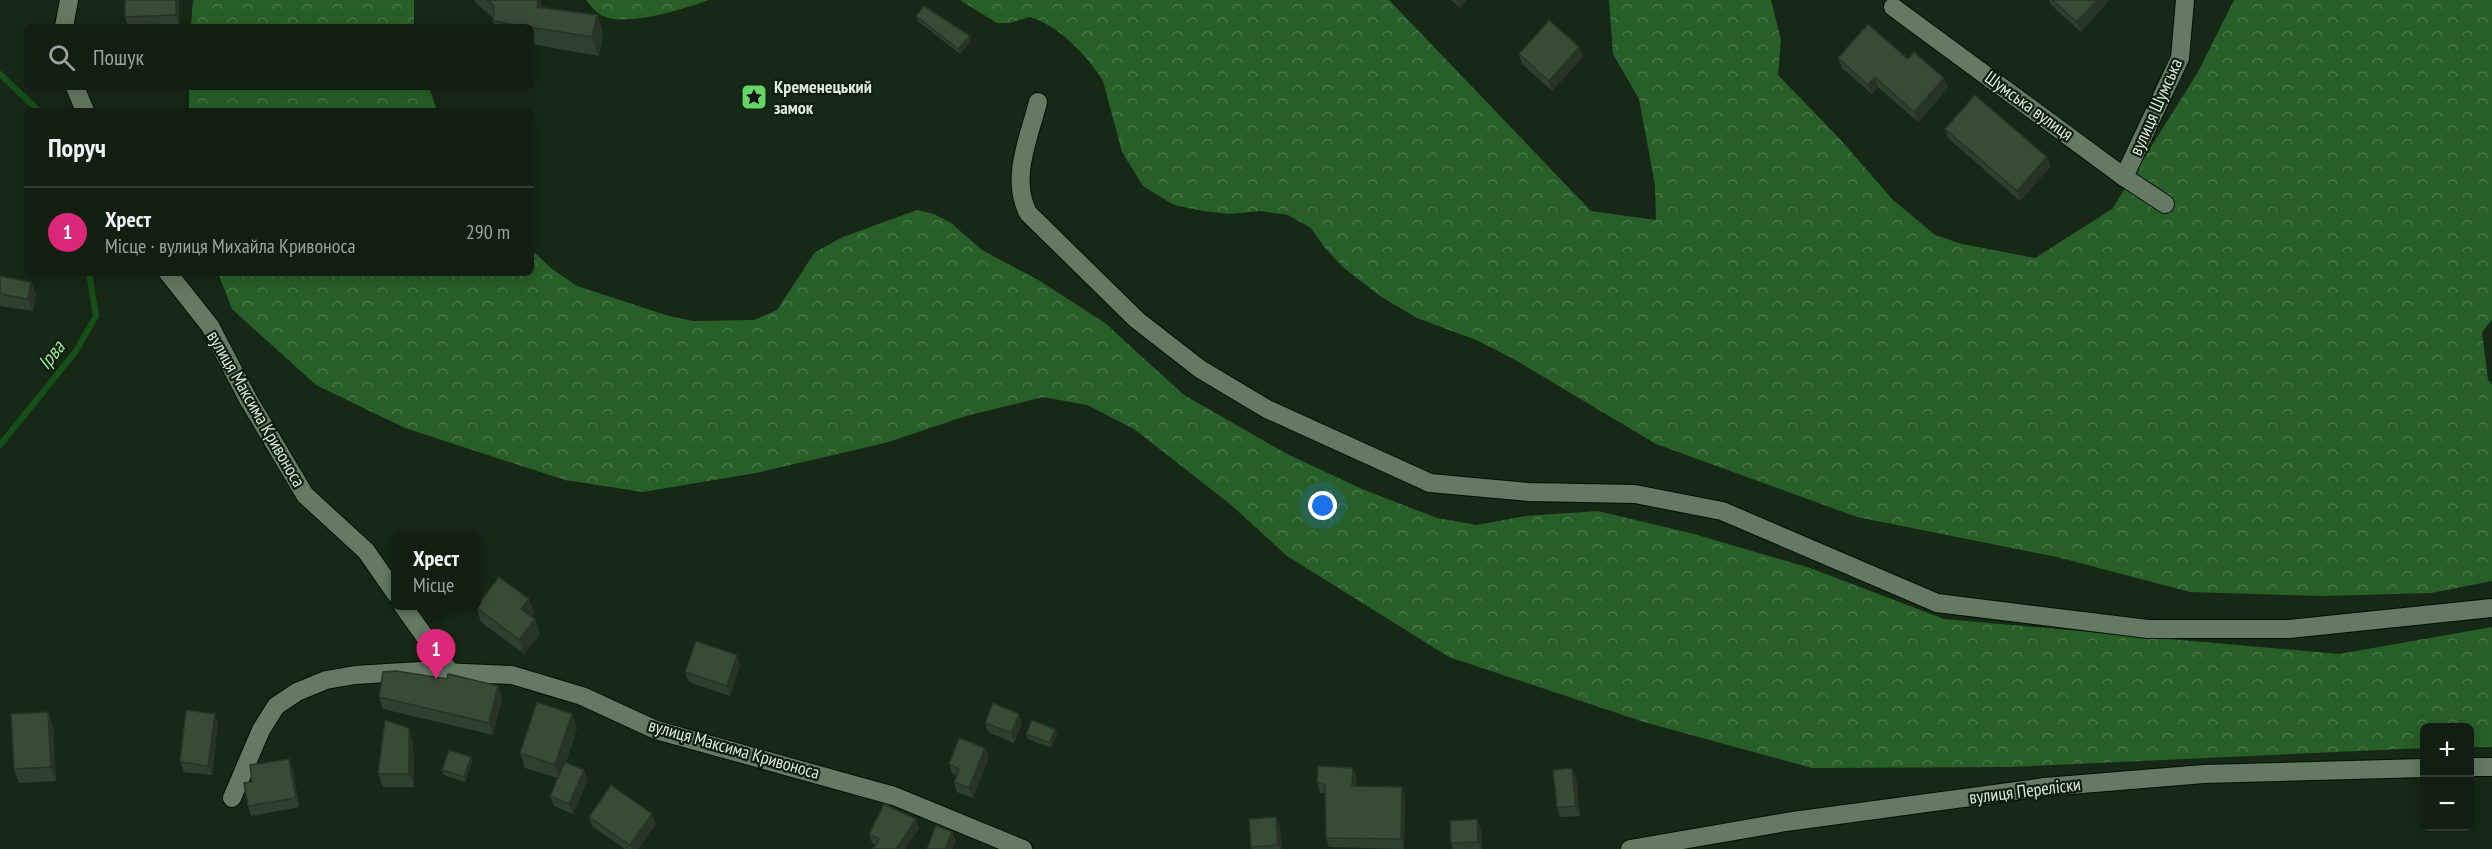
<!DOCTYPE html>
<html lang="uk">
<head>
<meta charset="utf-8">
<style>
  body { margin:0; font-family:"PT Sans Narrow",sans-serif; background:#1e2b1f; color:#f1f3f6 }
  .controls { position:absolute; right:18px; bottom:18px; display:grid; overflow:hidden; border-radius:9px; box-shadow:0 3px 15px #0003 }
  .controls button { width:54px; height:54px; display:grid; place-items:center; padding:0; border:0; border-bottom:2px solid #303c31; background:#111e11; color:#f1f3f6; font:30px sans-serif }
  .you { position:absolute; left:1323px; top:506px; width:21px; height:21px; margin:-15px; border:4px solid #fff; border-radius:50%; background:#1a73e8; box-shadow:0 0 0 9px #1a73e833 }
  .badge { display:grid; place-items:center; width:39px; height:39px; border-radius:50%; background:#db2777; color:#fff; font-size:20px; font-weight:700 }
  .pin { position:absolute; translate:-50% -50px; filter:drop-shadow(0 2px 3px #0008) }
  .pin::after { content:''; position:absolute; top:32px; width:21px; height:18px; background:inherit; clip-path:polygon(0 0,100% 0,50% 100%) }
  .popup { position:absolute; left:391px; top:532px; width:90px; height:78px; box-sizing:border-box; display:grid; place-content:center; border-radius:9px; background:#111e11; filter:drop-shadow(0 2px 4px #0005); font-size:20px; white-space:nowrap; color:#9ca29f }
  .popup b { font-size:22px; color:#f1f3f6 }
  .popup::after { content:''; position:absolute; left:50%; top:100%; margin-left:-12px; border:12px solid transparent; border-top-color:#111e11 }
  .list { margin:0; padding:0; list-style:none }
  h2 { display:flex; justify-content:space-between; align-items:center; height:78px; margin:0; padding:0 24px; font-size:26px }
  h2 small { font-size:20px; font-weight:400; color:#9ca29f }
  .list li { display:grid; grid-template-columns:39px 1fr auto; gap:18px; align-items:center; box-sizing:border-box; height:90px; padding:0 24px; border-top:2px solid #303c31 }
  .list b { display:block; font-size:22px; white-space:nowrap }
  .list p { margin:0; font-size:20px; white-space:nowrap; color:#9ca29f }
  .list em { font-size:20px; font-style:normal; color:#9ca29f }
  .icon { flex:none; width:33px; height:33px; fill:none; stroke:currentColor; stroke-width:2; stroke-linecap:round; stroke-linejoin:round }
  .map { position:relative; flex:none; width:2492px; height:849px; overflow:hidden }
  .search { position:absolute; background:#111e11; box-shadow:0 3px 15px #0003; left:24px; top:24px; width:510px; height:66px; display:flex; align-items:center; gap:15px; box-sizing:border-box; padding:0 21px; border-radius:9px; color:#9ca29f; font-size:22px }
  .panel { position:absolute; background:#111e11; box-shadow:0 3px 15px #0003; left:24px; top:108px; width:510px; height:168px; border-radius:9px }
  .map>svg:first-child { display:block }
  .forest { fill:url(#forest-crowns) }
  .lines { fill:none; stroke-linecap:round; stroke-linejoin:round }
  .stream { stroke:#164f18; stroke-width:6 }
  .minor-casing { stroke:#031103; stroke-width:20 }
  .minor { stroke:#657964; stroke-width:18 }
  .wall { fill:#30402f }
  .shaded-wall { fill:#273426 }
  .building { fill:#384b37; stroke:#273426; stroke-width:1.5 }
  .labels { text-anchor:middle; stroke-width:4.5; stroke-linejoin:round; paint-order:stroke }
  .poi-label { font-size:18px; font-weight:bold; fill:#dfebdf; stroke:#0e1f0d; text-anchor:start }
  .street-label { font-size:18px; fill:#dfebdf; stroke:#0e1f0d }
  .water-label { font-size:20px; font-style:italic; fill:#9ae897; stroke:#0e1f0d }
</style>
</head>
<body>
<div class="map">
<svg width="2492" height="849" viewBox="0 0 2492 849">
  <defs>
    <pattern id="forest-crowns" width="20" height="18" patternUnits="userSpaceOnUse" patternTransform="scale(1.5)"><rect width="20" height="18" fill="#285f28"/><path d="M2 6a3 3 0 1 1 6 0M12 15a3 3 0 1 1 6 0" fill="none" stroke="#477647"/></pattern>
  </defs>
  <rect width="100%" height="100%" fill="#172817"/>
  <g class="forest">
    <path d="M 193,0 L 414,0 L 414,27 L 191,27 Z"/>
    <path d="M 586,0 L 709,0 C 684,9 627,27 603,16 C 596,13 591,6 586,0 Z"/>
    <path d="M 960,0 L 1389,0 L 1591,211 L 1656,220 L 1655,185 L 1639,99 L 1613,54 L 1609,0 L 1771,0 L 1781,40 L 1778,75 L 1839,138 L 1893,200 L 1935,235 L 1962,244 L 2035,258 L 2112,209 L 2198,72 L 2234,0 L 2492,0 L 2492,320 L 2482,332 L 2488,380 L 2492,384 L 2492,581 L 2431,593 L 2323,596 L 2190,592 L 2057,557 L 1857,517 L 1656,444 L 1512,358 L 1476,340 L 1417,318 L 1380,296 L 1344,268 L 1325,248 L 1311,228 L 1288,215 L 1260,211 L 1230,214 L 1203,211 L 1174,205 L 1143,186 L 1122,152 L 1103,81 C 1087,55 1059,26 1030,17 L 1009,23 L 997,23 Z"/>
    <path d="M 189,87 L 429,87 L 437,111 L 189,111 Z"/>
    <path d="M 917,210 L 934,214 L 951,223 L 982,250 L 1040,281 L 1105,323 L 1184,395 L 1287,454 L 1362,489 L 1437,518 L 1477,525 L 1525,516 L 1598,511 L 1694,534 L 1810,568 L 1944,619 L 2339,654 L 2492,627 L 2492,747 L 2470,747 L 2470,728 L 2424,728 L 2424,748 L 2010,767 L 1812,768 L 1644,722 L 1449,657 L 1287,556 L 1230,504 L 1134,429 L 1087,405 L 1043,397 L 966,416 L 885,443 L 756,473 L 643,492 L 565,480 L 405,428 L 316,385 L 232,309 L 218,273 L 531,273 L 531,249 L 552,269 L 577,286 L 669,316 L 693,321 L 754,320 L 777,310 L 815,252 L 843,237 Z"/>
  </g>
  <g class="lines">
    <g class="stream">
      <path d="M 0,74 L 39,111"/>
      <path d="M 0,445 L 76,351 L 96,316 L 89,273"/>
    </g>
    <g class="minor-casing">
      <g id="minor">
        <path d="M 1893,7 L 2124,177 L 2165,204"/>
        <path d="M 64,27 L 69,0"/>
        <path d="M 75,87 L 85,111"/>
        <path d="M 1038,102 C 1029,138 1010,178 1028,213 L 1137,320 L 1200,369 L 1267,409 L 1430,483 L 1528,492 L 1635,494 L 1722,511 L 1937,603 L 2148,629 L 2289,629 L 2492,608"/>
        <path d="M 2124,177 L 2180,58 L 2185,0"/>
        <path d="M 168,273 L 210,326 L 248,399 L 305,495 L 366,551 L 396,594"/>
        <path d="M 403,606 L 450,672"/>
        <path d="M 2470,767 L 2492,767"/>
        <path d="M 232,798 L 261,730 L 276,706 L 297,692 L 326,680 L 355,675 L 420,671 L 512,675 L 582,696 L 656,730 L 894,796 L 1023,849"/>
        <path d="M 1630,849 L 1786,822 L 2045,787 L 2204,774 L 2424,768"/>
      </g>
    </g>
    <use href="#minor" class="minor"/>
  </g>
  <g class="wall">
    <path d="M 179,0 L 179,24 L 128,26 L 125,17 Z"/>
    <path d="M 474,0 L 540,0 L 542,7 L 597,15 L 603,33 L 599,56 L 531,44 L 531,27 L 495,27 L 493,21 L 493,18 L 475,2 Z"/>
    <path d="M 1451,0 L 1467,0 L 1460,8 Z"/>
    <path d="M 2049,0 L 2109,0 L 2081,32 L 2051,5 Z"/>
    <path d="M 916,16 L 971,41 L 960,54 L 918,21 Z"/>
    <path d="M 1579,47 L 1583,57 L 1552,91 L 1522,64 L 1519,54 Z"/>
    <path d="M 1838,58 L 1908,59 L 1944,78 L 1948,88 L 1918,122 L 1878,87 L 1872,94 L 1842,68 Z"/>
    <path d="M 1945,129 L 2047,157 L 2050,167 L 2020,201 L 1948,138 Z"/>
    <path d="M 0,276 L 31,282 L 36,294 L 33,311 L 0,306 Z"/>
    <path d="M 529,599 L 534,613 L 531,617 L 535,619 L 540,634 L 524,654 L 481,622 L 476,607 Z"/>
    <path d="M 740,665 L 730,696 L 689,682 L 685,672 Z"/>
    <path d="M 447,679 L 498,686 L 502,698 L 493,735 L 383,709 L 379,697 Z"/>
    <path d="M 218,723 L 212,775 L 184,772 L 180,762 Z"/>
    <path d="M 985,723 L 1022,723 L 1014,743 L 988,732 Z"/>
    <path d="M 53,727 L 56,781 L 19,783 L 14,769 Z"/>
    <path d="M 577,728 L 566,762 L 588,780 L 573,814 L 554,806 L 550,796 L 558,778 L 525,768 L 520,753 Z"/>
    <path d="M 1055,729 L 1057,734 L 1051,748 L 1028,739 L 1026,734 Z"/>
    <path d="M 413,742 L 414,787 L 383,787 L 378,774 Z"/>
    <path d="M 985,748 L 989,757 L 973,798 L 957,792 L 954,782 L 956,776 L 952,773 L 949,764 Z"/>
    <path d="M 471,757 L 472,762 L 465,782 L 444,775 L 442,770 Z"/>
    <path d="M 289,759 L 293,769 L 299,807 L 251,816 L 248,806 L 252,782 Z"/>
    <path d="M 1572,768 L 1576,778 L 1580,816 L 1560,817 L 1557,808 Z"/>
    <path d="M 1357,778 L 1356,786 L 1405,796 L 1404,849 L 1329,847 L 1326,838 L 1325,793 L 1320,793 L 1317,783 Z"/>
    <path d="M 589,817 L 656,824 L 638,849 L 625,849 L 592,826 Z"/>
    <path d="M 1276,817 L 1280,827 L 1282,849 L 1252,849 L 1251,847 Z"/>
    <path d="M 916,819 L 919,828 L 905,849 L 873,849 L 876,845 L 872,843 L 869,834 Z"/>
    <path d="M 1481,829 L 1482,849 L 1453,849 L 1451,843 Z"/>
  </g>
  <g class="shaded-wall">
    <path d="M 176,0 L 179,0 L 179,24 L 176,15 Z"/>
    <path d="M 538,0 L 540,0 L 545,15 L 537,7 Z"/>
    <path d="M 1457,0 L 1467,0 L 1460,8 Z"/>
    <path d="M 2097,0 L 2109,0 L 2081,32 L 2077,22 Z"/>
    <path d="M 597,15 L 603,33 L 599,56 L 592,37 Z"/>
    <path d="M 970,36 L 971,41 L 960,54 L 958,49 Z"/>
    <path d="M 1579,47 L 1583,57 L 1552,91 L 1549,81 Z"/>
    <path d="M 1875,77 L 1878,87 L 1872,94 L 1868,85 Z"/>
    <path d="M 1944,78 L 1948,88 L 1918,122 L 1914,112 Z"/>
    <path d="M 2047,157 L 2050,167 L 2020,201 L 2017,191 Z"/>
    <path d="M 31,282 L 36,294 L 33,311 L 28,299 Z"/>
    <path d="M 529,599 L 534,613 L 526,623 L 521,609 Z"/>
    <path d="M 535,619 L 540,634 L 524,654 L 519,640 Z"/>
    <path d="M 737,655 L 740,665 L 730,696 L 727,686 Z"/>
    <path d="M 498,686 L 502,698 L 493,735 L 489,723 Z"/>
    <path d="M 48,712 L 53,727 L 56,781 L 51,767 Z"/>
    <path d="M 215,714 L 218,723 L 212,775 L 208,766 Z"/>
    <path d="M 572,714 L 577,728 L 560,779 L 555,765 Z"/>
    <path d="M 1019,714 L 1022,723 L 1014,743 L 1011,733 Z"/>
    <path d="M 409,728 L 413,742 L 414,787 L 409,774 Z"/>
    <path d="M 1055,729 L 1057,734 L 1051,748 L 1050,743 Z"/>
    <path d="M 985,748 L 989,757 L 973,798 L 969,788 Z"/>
    <path d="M 471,757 L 472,762 L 465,782 L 464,777 Z"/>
    <path d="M 289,759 L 293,769 L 299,807 L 296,798 Z"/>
    <path d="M 1353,768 L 1357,778 L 1356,795 L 1352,786 Z"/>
    <path d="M 1572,768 L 1576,778 L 1580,816 L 1576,806 Z"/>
    <path d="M 584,770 L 588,780 L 573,814 L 569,804 Z"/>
    <path d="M 1402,787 L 1405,796 L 1404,849 L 1401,839 Z"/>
    <path d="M 652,814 L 656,824 L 638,849 L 632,849 L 630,845 Z"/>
    <path d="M 1276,817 L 1280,827 L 1282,849 L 1280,849 L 1278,845 Z"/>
    <path d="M 916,819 L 919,828 L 905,849 L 896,849 Z"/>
    <path d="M 1477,819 L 1481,829 L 1482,849 L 1478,842 Z"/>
    <path d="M 952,832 L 956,841 L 953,849 L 945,849 Z"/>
  </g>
  <g class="building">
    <path d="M 125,0 L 176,0 L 176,15 L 125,17 Z"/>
    <path d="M 487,0 L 538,0 L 537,7 L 597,15 L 592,37 L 493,21 L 494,6 Z"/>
    <path d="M 2052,0 L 2097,0 L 2077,22 Z"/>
    <path d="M 924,6 L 970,36 L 958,49 L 916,16 Z"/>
    <path d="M 1549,20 L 1579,47 L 1549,81 L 1519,54 Z"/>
    <path d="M 1868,24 L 1908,59 L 1914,52 L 1944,78 L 1914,112 L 1875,77 L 1868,85 L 1838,58 Z"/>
    <path d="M 1975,95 L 2047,157 L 2017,191 L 1945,129 Z"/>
    <path d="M 0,276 L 31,282 L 28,299 L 0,294 Z"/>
    <path d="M 499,577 L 529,599 L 521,609 L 535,619 L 519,640 L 476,607 Z"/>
    <path d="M 696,641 L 737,655 L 727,686 L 685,672 Z"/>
    <path d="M 396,671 L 447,679 L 448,674 L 498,686 L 489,723 L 379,697 L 383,672 Z"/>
    <path d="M 537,702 L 572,714 L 555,765 L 520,753 Z"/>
    <path d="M 993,703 L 1019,714 L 1011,733 L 985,723 Z"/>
    <path d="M 186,710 L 215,714 L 208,766 L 180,762 Z"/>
    <path d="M 48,712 L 51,767 L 14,769 L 11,714 Z"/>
    <path d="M 385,720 L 409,728 L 409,774 L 378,774 Z"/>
    <path d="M 1032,720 L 1055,729 L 1050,743 L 1026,734 Z"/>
    <path d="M 959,738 L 985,748 L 969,788 L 954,782 L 959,769 L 949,764 Z"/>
    <path d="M 449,750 L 471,757 L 464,777 L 442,770 Z"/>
    <path d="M 289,759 L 296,798 L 248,806 L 244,783 L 252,782 L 250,765 Z"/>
    <path d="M 565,762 L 584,770 L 569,804 L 550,796 Z"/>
    <path d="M 1318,766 L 1353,768 L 1352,786 L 1402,787 L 1401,839 L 1326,838 L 1325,784 L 1317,783 Z"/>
    <path d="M 1572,768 L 1576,806 L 1557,808 L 1553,770 Z"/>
    <path d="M 611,785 L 652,814 L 630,845 L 589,817 Z"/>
    <path d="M 884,804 L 916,819 L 896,849 L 873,849 L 879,839 L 869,834 Z"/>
    <path d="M 1276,817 L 1278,845 L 1251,847 L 1249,819 Z"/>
    <path d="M 1477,819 L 1478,842 L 1451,843 L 1450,821 Z"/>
    <path d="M 936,825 L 952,832 L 945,849 L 927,849 Z"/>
  </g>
  <defs>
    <g id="sight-square" transform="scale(1.35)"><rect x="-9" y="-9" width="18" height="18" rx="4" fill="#66d466" stroke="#0e1f0d"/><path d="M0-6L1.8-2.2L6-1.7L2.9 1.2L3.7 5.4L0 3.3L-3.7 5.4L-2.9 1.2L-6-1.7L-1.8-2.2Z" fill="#111"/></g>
  </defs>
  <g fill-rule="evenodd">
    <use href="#sight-square" x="754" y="97"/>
  </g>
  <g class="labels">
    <g class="poi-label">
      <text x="774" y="93">Кременецький<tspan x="774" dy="21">замок</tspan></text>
    </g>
    <g class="street-label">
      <text transform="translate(2029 106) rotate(36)" y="6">Шумська вулиця</text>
      <text transform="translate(2156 107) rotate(-66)" y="6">вулиця Шумська</text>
      <text transform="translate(256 409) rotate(60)" y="6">вулиця Максима Кривоноса</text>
      <text transform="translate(734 749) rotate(16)" y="6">вулиця Максима Кривоноса</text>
      <text transform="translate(2025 791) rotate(-7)" y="6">вулиця Переліски</text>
    </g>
    <g class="water-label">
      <text transform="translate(51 355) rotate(-52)" y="7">Ірва</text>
    </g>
  </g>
</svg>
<div class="controls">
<button>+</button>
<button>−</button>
</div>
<div class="you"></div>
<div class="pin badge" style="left:436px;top:679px">1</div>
<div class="popup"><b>Хрест</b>Місце</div>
<div class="search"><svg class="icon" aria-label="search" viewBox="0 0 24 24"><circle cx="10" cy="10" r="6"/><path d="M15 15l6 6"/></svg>Пошук</div>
<section class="panel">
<h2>Поруч<small></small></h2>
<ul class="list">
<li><span class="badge">1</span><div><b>Хрест</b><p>Місце · вулиця Михайла Кривоноса</p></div><em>290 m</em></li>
</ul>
</section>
</div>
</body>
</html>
